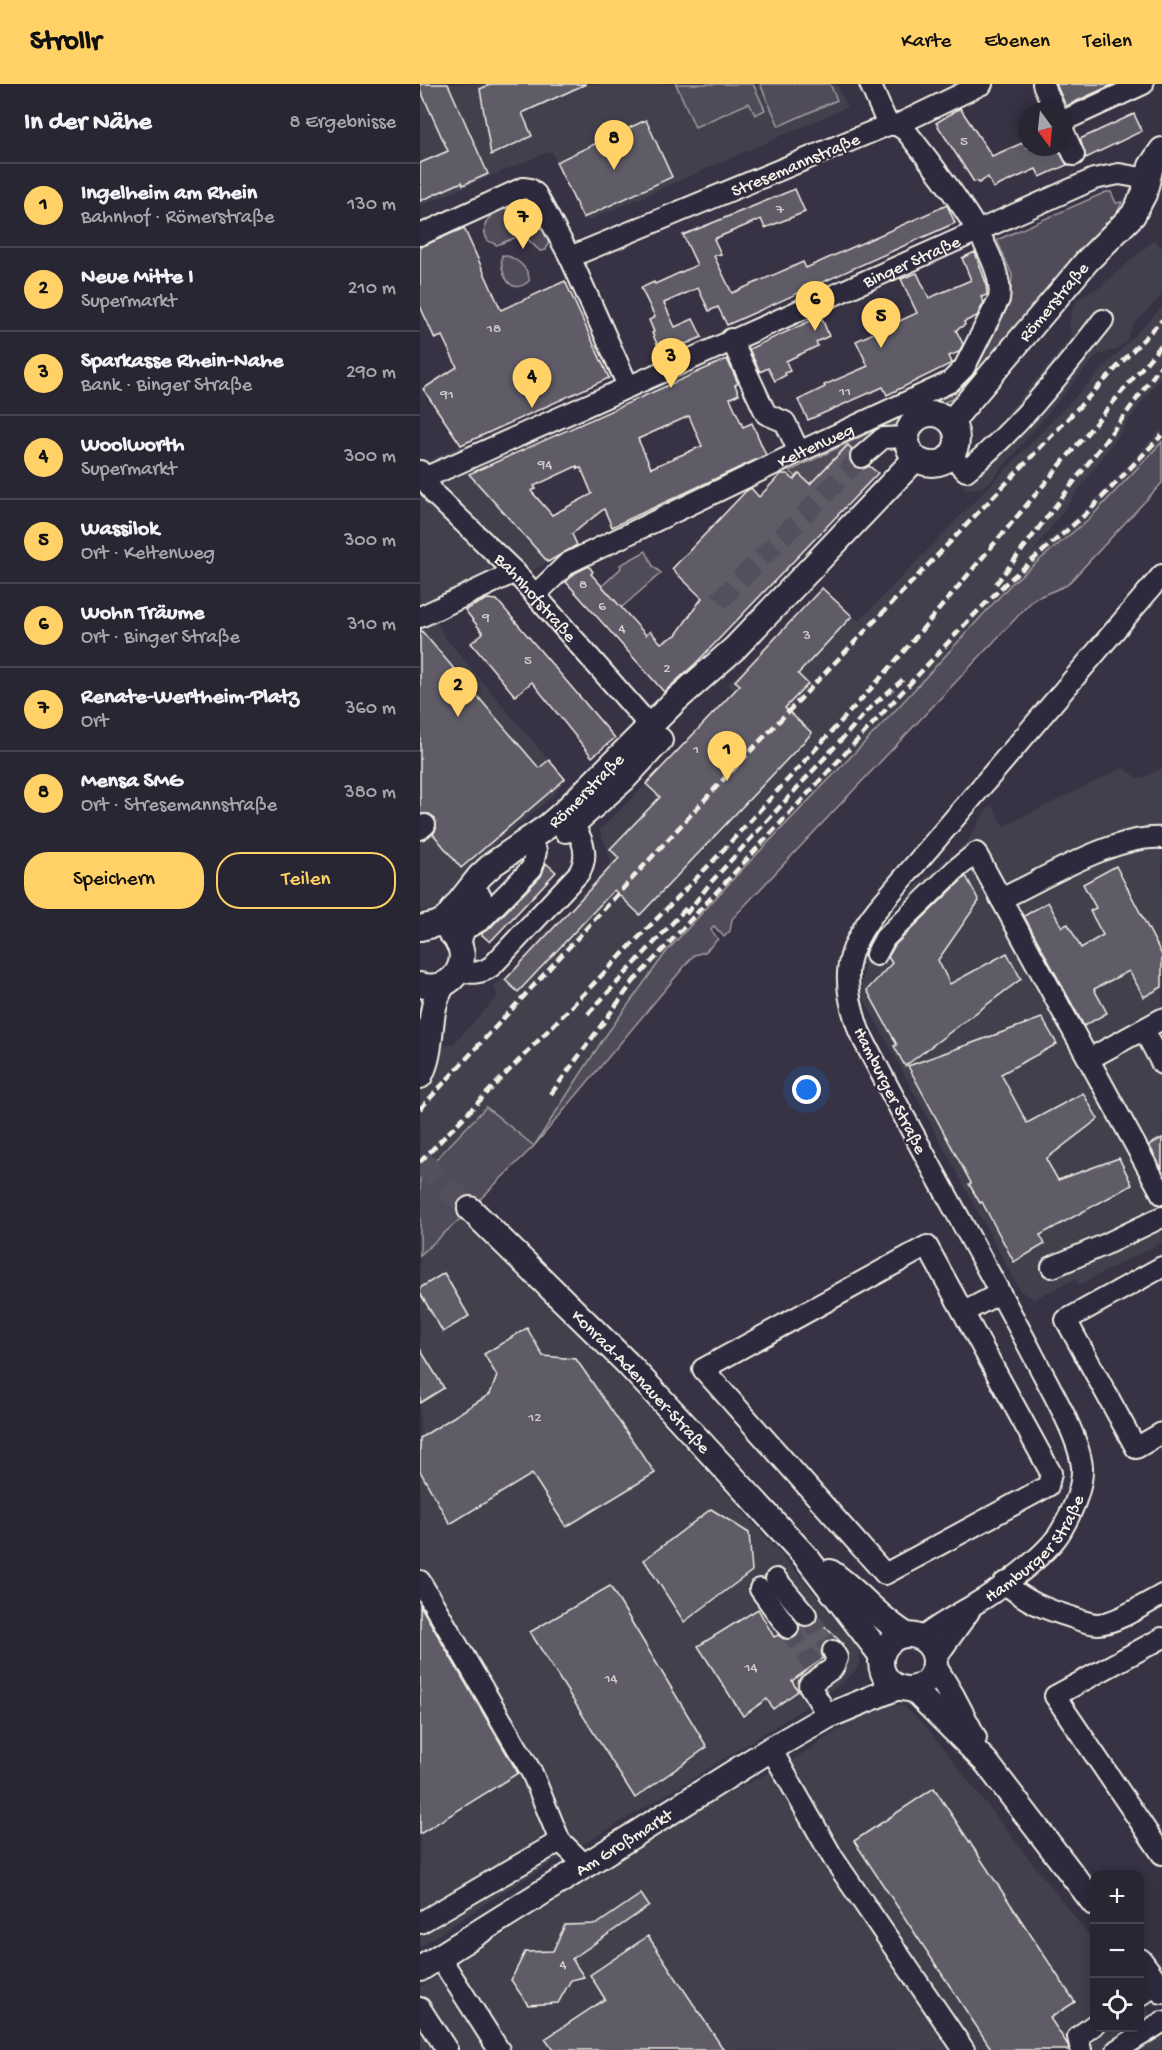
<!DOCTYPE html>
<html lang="de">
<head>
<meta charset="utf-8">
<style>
  body { margin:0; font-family:"Gochi Hand",sans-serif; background:#312e3b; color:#f1f3f6 }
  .controls { position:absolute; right:18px; bottom:18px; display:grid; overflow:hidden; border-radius:12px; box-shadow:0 3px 15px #0003 }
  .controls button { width:54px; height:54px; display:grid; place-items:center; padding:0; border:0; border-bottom:2px solid #45434e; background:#292633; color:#f1f3f6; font:30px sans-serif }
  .compass { position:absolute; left:598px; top:18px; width:54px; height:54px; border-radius:50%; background:#292633; box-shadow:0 3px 15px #0003; rotate:165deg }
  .you { position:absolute; left:387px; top:1006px; width:21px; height:21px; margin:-15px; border:4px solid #fff; border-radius:50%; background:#1a73e8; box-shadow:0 0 0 9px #1a73e833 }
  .badge { display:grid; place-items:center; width:39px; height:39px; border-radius:50%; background:#ffd166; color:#111; font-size:20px; font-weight:700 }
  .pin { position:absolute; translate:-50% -50px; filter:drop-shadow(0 2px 3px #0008) }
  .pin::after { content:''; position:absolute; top:32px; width:21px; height:18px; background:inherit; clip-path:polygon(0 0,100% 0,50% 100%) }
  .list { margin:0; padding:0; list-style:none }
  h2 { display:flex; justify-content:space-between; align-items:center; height:78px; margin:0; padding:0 24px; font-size:26px }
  h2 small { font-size:20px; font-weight:400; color:#a5a5ac }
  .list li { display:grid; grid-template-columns:39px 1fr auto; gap:18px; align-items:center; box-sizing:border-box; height:84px; padding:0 24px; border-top:2px solid #45434e }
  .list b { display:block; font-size:22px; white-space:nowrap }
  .list p { margin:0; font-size:20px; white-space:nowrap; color:#a5a5ac }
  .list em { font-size:20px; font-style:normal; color:#a5a5ac }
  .actions { display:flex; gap:12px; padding:18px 24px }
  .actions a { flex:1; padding:14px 0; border:2px solid #ffd166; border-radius:24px; text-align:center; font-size:21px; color:#ffd166 }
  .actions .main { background:#ffd166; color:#111 }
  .icon { flex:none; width:33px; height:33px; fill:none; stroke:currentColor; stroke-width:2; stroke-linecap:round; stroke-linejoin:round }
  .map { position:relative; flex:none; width:742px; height:1966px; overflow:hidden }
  header { display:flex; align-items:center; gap:36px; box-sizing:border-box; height:84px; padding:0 30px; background:#ffd166; color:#111 }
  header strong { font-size:28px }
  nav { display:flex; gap:33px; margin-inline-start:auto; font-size:21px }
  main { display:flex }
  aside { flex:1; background:#292633 }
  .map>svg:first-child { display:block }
  .built { fill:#433f4e }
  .green { fill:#504b59; stroke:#a29ea0; stroke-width:1.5 }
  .building { fill:#5f5c67; stroke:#f4f1e8; stroke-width:1.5; fill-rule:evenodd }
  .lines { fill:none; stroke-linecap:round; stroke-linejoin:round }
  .minor-tunnel { stroke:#534f5d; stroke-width:20; stroke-dasharray:20 10; stroke-linecap:butt }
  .major-tunnel { stroke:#534f5d; stroke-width:24; stroke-dasharray:24 12; stroke-linecap:butt }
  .minor-casing { stroke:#f4f1e8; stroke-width:24 }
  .major-casing { stroke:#f4f1e8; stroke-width:28 }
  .minor { stroke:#2f2a3d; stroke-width:20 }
  .major { stroke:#2f2a3d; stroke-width:24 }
  .rail { stroke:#f4f1e8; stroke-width:4.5; stroke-dasharray:9 4.5; stroke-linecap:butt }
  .labels { text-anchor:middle; stroke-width:4.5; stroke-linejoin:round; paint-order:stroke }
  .number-label { font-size:15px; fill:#cfccc8 }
  .street-label { font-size:18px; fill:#f4f1e8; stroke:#2f2a3d }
</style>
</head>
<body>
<header>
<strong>Strollr</strong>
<nav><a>Karte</a><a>Ebenen</a><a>Teilen</a></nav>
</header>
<main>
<aside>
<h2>In der Nähe<small>8 Ergebnisse</small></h2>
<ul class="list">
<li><span class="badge">1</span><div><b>Ingelheim am Rhein</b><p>Bahnhof · Römerstraße</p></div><em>130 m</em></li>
<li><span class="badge">2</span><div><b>Neue Mitte I</b><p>Supermarkt</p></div><em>210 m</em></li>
<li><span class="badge">3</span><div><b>Sparkasse Rhein-Nahe</b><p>Bank · Binger Straße</p></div><em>290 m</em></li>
<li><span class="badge">4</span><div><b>Woolworth</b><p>Supermarkt</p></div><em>300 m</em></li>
<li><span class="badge">5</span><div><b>Wassilok</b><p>Ort · Keltenweg</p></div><em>300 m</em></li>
<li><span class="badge">6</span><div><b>Wohn Träume</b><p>Ort · Binger Straße</p></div><em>310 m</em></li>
<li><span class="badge">7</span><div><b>Renate-Wertheim-Platz</b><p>Ort</p></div><em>360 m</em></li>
<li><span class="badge">8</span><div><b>Mensa SMG</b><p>Ort · Stresemannstraße</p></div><em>380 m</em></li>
</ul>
<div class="actions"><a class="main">Speichern</a><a>Teilen</a></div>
</aside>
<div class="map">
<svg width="742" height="1966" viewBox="0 0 742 1966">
  <rect width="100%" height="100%" fill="#373244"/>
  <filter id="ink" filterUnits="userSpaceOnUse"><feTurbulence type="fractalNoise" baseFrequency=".0167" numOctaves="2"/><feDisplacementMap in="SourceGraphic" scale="12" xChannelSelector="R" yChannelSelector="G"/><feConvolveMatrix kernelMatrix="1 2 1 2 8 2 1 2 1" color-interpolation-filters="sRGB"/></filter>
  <g filter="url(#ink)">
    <g class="built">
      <path d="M 0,0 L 417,0 L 427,23 L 168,137 L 163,134 L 131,67 L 0,122 Z"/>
      <path d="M 734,156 L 742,163 L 742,211 L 714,240 L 706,258 L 695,266 L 676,272 L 571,397 L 562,403 L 544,406 L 548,372 L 552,370 L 652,253 L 649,240 L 651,230 L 657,217 L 665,210 L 680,203 Z"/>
      <path d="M 742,223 L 742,291 L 614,467 L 664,427 L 742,344 L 742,358 L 671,433 L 592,499 L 472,630 L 313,795 L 247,867 L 184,954 L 114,1062 L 66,1023 L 0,1088 L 0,1008 L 13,989 L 24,961 L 33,960 L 78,912 L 73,903 L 118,863 L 117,856 L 153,824 L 155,816 L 191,780 L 188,767 L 179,746 L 222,704 L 314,607 L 308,600 L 402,504 L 439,537 Z"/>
      <path d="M 41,361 L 49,390 L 128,478 L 67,515 L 17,537 L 23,551 L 145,695 L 133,712 L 68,766 L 34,801 L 15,825 L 0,827 L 0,381 Z"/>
      <path d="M 703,684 L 720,695 L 742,684 L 742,1158 L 659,1201 L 655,1195 L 614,1215 L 600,1207 L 444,915 L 442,899 L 445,874 L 455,854 L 472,831 L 498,800 L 546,759 L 568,723 L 573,722 L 584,742 Z"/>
      <path d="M 40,1136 L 194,1287 L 274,1373 L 384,1496 L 436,1560 L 440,1571 L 440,1579 L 435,1587 L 417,1603 L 266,1699 L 79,1811 L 0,1863 L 0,1171 Z"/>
      <path d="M 483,1621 L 505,1641 L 674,1858 L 674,1944 L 720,1944 L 720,1916 L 742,1945 L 742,1966 L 0,1966 L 0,1903 L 295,1716 L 371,1677 L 445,1628 L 463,1622 Z"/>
    </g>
    <g class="green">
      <path d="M 256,0 L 333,0 L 345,26 L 335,31 L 329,19 L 275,43 Z"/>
      <path d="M 340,0 L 410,0 L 417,16 L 359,42 Z"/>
      <path d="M 686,108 L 691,108 L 696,119 L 702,118 L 696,132 L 567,279 L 534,314 L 519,321 L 502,324 L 479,341 L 462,345 L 435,368 L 427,361 L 390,400 L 379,390 L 376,393 L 370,387 L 520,314 L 545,299 L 554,289 L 590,218 L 592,191 L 577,156 Z"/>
      <path d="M 99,120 C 103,121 106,120 109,122 C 123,129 133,152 126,166 L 120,167 L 106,154 L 99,152 L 77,161 L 68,157 C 55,134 82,123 99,120 Z"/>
      <path d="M 82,171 C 94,172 110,184 109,197 C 90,214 79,188 82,171 Z"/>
      <path d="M 742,358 L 742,399 L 647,501 L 614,515 L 312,835 L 310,847 L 304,853 L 294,842 L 291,846 L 298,855 L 285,868 L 274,871 L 114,1062 L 40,1135 L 0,1171 L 0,1092 L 66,1023 L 114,1062 L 184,954 L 247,867 L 313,795 L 472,630 L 592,499 L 671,433 Z"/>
      <path d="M 226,467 L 233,482 L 241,489 L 201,524 L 182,502 L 201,484 L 200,481 Z"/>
    </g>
    <g class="building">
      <path d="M 0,0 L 28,0 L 68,90 L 43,101 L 42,98 L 0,117 L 0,79 L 28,67 L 0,5 Z"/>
      <path d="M 71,0 L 166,0 L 102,29 L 112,52 L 71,71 L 60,5 Z"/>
      <path d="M 636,0 L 694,0 L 646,22 Z"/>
      <path d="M 540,24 L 572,72 L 607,57 L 607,63 L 637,63 L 647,81 L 620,93 L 616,85 L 573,104 L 568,93 L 559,99 L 557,97 L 554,98 L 516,39 Z"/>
      <path d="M 714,30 L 722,47 L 666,74 L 660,55 Z"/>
      <path d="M 226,36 L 252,93 L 163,134 L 136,78 Z"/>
      <path d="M 375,105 L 385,128 L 345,144 L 341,135 L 294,155 L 301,170 L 294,172 L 312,209 L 383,178 L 386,184 L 527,121 L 535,139 L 307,241 L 298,223 L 289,227 L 278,204 L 244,219 L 255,243 L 273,235 L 282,253 L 242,270 L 232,249 L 234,248 L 229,236 L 235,233 L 221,204 L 234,198 L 235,200 L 277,181 L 263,151 Z"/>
      <path d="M 44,144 L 81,226 L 145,197 L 189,294 L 41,361 L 3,305 L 37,283 L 22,252 L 15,255 L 0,222 L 0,163 Z"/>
      <path d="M 555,168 L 566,199 L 567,211 L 561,213 L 564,218 L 557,232 L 544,238 L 545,241 L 536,246 L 543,260 L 539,268 L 529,272 L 532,279 L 467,311 L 463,303 L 388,336 L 378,316 L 405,303 L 404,301 L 448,282 L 436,257 L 497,229 L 481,195 L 497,189 L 509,214 L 551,196 L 542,174 Z"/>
      <path d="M 401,232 L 409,252 L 396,258 L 398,262 L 366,277 L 370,287 L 365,289 L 366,291 L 355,297 L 348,284 L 340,288 L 329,265 Z"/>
      <path d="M 307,275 L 318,299 L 315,301 L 319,310 L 310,314 L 323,343 L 332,339 L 346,371 L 192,443 L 184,425 L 152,450 L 157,461 L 128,478 L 49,390 ZM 269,332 L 282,362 L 231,384 L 218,355 ZM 157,382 L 158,385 L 161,384 L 172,410 L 132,431 L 111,407 L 116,405 L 114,402 Z"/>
      <path d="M 428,361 L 432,365 L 429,375 L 432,381 L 443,385 L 449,382 L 458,389 L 276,579 L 244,608 L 146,498 L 155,489 L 169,482 L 173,488 L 171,490 L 226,551 L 230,547 L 241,559 L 256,551 L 282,514 L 252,485 L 326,407 L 331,404 L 339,413 L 361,390 L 368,390 L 374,396 L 379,390 L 390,400 Z"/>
      <path d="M 402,504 L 432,532 L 378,590 L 388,600 L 365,624 L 392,649 L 220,831 L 194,806 L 98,908 L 85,896 L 199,774 L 190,765 L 240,713 L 226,700 L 320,601 L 315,597 Z"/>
      <path d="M 67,515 L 77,516 L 195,654 L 172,673 L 112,598 L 95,612 L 51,559 L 63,549 L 45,526 Z"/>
      <path d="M 0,545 L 119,684 L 129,676 L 145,695 L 41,784 L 13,750 L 16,745 L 15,734 L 9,730 L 0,730 Z"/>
      <path d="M 126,779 L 136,788 L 70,858 L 61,850 L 70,844 L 121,792 Z"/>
      <path d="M 696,782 L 742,871 L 742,903 L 724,913 L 709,887 L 674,905 L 687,929 L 664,942 L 604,832 L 628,818 L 642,843 L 648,840 L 661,864 L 683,851 L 670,827 L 676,824 L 663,800 Z"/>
      <path d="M 546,792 L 559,817 L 518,876 L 530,900 L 587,869 L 601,895 L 485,982 L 474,962 L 477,961 L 447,906 L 472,879 L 468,873 L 475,861 Z"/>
      <path d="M 622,934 L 637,960 L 581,990 L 607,1039 L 663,1009 L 678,1035 L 626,1075 L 638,1096 L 699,1074 L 712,1101 L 620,1151 L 625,1160 L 594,1178 L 562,1118 L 560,1119 L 549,1100 L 551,1099 L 488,982 Z"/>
      <path d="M 742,1054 L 742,1085 L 729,1061 Z"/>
      <path d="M 24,1189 L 49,1232 L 23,1248 L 0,1209 L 0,1204 Z"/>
      <path d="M 107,1244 L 123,1272 L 156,1275 L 235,1389 L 146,1443 L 112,1390 L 30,1440 L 0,1387 L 0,1354 L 70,1310 L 77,1292 L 64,1270 Z"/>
      <path d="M 0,1265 L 24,1304 L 0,1319 Z"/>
      <path d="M 291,1425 L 329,1449 L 332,1487 L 264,1538 L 224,1476 Z"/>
      <path d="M 190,1502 L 287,1663 L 215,1714 L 110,1548 Z"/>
      <path d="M 0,1521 L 98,1689 L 0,1750 Z"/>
      <path d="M 338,1525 L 354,1553 L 358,1551 L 364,1555 L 374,1554 L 379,1548 L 379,1540 L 389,1543 L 397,1535 L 423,1560 L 414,1555 L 407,1557 L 401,1566 L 403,1574 L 372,1597 L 378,1607 L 353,1625 L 347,1615 L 323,1632 L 278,1562 Z"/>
      <path d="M 514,1704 L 655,1918 L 630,1934 L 648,1961 L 649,1966 L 572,1966 L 434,1757 Z"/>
      <path d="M 221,1810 L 229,1822 L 152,1875 L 164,1893 L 151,1896 L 138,1919 L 108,1921 L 91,1896 L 105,1868 L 133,1867 L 145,1841 L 177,1840 Z"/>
      <path d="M 228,1852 L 304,1966 L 133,1966 L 125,1955 L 185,1915 L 170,1891 Z"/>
    </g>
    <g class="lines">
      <g class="minor-tunnel">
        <path d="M 299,517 L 441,373"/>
        <path d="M 386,1531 L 413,1567"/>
        <path d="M 368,1544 L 393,1581"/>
      </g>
      <path class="major-tunnel" d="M 0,1077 L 50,1125"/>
      <g class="minor-casing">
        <g id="minor">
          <path d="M 450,0 L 468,41"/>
          <path d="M 623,0 L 635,27"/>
          <path d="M 643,37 L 723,0"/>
          <path d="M 477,41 L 562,0"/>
          <path d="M 643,46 L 654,71"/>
          <path d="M 0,151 L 103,104 L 110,105 L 116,110 L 150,173 L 208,302"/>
          <path d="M 311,255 L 346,330 L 365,338 L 379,368"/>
          <path d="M 531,372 L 546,387 C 599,344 641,289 683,236"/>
          <path d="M 441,373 L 463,354 L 486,353"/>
          <path id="s1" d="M 0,387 L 15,411 L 95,488 L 230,642"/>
          <path id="s2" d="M 0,396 L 674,95 L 699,90 L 728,95"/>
          <path id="s3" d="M 115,511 L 148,479 L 379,368 L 530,298 L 544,284 L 579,215 C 587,171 512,81 486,47 L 477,41 L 468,41 L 150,173"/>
          <path d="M 0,533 L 95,488"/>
          <path d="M 0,745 L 5,741"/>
          <path d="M 581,815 C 626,794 694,751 742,754"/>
          <path d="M 42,842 L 51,842 L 61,836 L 112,784 L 116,767"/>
          <path d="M 456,871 L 465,854 L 536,785 L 556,769 L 742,1110"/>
          <path d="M 38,887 C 51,890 61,890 72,882 L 159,789 C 172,767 159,746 143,729"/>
          <path d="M 724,946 L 742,980"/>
          <path d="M 669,975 L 742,935"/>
          <path d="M 507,1162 L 631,1389 L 628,1402 L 465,1490 L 283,1285 Z"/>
          <path d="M 632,1183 L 684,1161 L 742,1133"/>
          <path d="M 742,1183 L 646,1236 L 716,1364 L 742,1349"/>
          <path d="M 544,1228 L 580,1209"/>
          <path d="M 356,1495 L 386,1531"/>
          <path d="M 0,1497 L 112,1689 L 140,1757 L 165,1781"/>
          <path d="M 584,1499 C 608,1518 622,1524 651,1533 C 659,1536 669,1540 678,1540 C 697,1539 725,1520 742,1511"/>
          <path d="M 340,1505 L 368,1544"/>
          <path id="s4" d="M 502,1554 C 518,1540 537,1531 555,1520 C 579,1506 627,1471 641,1447 C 652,1428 663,1405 662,1383 C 659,1351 626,1297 611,1267 C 555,1160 494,1055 439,947 C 421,895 423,868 458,824 L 742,491"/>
          <path d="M 742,1554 L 635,1612 L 742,1770"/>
          <path d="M 515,1575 L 549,1528"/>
          <path d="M 408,1632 L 389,1601 L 413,1584 L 417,1574 L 413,1567"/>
          <path d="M 351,1665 L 413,1774 L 544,1966"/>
          <path d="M 0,1839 L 140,1757"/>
          <path d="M 19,1872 L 79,1966"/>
          <path d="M 720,1912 L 737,1900"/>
          <path d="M 0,1924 L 27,1966"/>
          <path d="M 661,1966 L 658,1953 L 674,1941"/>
          <path d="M 697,1966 L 742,1938"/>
        </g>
      </g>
      <g class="major-casing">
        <g id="major">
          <circle cx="512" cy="355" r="25"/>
          <path id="s5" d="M 531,338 L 667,177 L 713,131 L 724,110 L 731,82 L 742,66"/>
          <path d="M 146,746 L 203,696 L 240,656"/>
          <path id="s6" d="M 0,844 L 17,840 L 26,835 L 60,792 L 73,780 L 128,742 L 143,729 L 256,616 L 315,564 L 495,375"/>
          <path d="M 38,859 L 46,834 L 59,813"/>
          <path d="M 0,901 C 34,911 57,872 30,848"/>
          <path d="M 0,992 C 16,961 5,929 23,901"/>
          <path id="s7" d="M 50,1125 L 206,1278 L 250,1325 L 387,1474 L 461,1571"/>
          <path d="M 410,1488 C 437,1506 457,1533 485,1550"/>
          <circle cx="488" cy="1578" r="27"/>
          <path d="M 515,1584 L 532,1612 L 554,1654"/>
          <path d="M 493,1605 L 566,1678 L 674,1819"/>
          <path d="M 720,1877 L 742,1907"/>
          <path id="s8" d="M 0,1885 L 351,1665 L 408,1632 L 478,1603"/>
        </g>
      </g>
      <use href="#minor" class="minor"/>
      <use href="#major" class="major"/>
      <g class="rail">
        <path d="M 576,500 L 708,327 L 742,280"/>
        <path d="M 266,830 L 292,797 L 453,621 L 486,593"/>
        <path d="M 212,899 L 549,536 L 586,499 L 667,429 L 742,351"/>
        <path d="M 168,930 L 269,821"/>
        <path d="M 131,1010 L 216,894"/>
        <path d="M 0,1025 L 300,699 L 742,236"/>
        <path d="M 0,1078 L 294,776 L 468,586 L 742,260"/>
      </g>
    </g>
  </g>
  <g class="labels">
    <g class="number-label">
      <text x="544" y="61">5</text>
      <text x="360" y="129">7</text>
      <text x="74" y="248">18</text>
      <text x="425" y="311">11</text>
      <text x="27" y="314">91</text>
      <text x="125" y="384">94</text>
      <text x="163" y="504">8</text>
      <text x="182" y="526">6</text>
      <text x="66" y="537">9</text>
      <text x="202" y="548">4</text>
      <text x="387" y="555">3</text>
      <text x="108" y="580">5</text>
      <text x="247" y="588">2</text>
      <text x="276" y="669">1</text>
      <text x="115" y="1337">12</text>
      <text x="331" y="1587">14</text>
      <text x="191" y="1598">14</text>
      <text x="143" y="1884">4</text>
    </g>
    <g class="street-label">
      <text transform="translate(375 80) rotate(-23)" y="6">Stresemannstraße</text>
      <text dy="6" stroke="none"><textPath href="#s2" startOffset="538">Binger Straße</textPath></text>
      <text dy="6" stroke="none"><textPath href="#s5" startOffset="158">Römerstraße</textPath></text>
      <text dy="6" stroke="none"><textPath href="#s3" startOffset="320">Keltenweg</textPath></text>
      <text dy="6" stroke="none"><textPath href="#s1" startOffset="172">Bahnhofstraße</textPath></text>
      <text dy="6" stroke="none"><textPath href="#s6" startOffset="219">Römerstraße</textPath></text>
      <text transform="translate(471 1006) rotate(63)" y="6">Hamburger Straße</text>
      <text dy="6" stroke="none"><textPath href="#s7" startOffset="243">Konrad-Adenauer-Straße</textPath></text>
      <text dy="6" stroke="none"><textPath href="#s4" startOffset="146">Hamburger Straße</textPath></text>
      <text dy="6" stroke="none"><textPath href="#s8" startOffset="240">Am Großmarkt</textPath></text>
    </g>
  </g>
</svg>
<div class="controls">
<button>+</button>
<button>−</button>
<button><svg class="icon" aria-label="locate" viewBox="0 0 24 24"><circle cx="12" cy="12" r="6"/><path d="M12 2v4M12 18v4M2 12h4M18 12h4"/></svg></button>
</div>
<svg class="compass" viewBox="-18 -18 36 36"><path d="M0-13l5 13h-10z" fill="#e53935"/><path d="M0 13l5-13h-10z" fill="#a5a5ac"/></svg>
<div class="you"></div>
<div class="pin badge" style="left:307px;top:697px">1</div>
<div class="pin badge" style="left:38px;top:633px">2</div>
<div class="pin badge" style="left:251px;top:304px">3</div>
<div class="pin badge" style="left:112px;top:324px">4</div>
<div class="pin badge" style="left:461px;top:264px">5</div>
<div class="pin badge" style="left:395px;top:247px">6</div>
<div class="pin badge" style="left:103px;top:165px">7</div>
<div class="pin badge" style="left:194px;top:86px">8</div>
</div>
</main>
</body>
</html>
